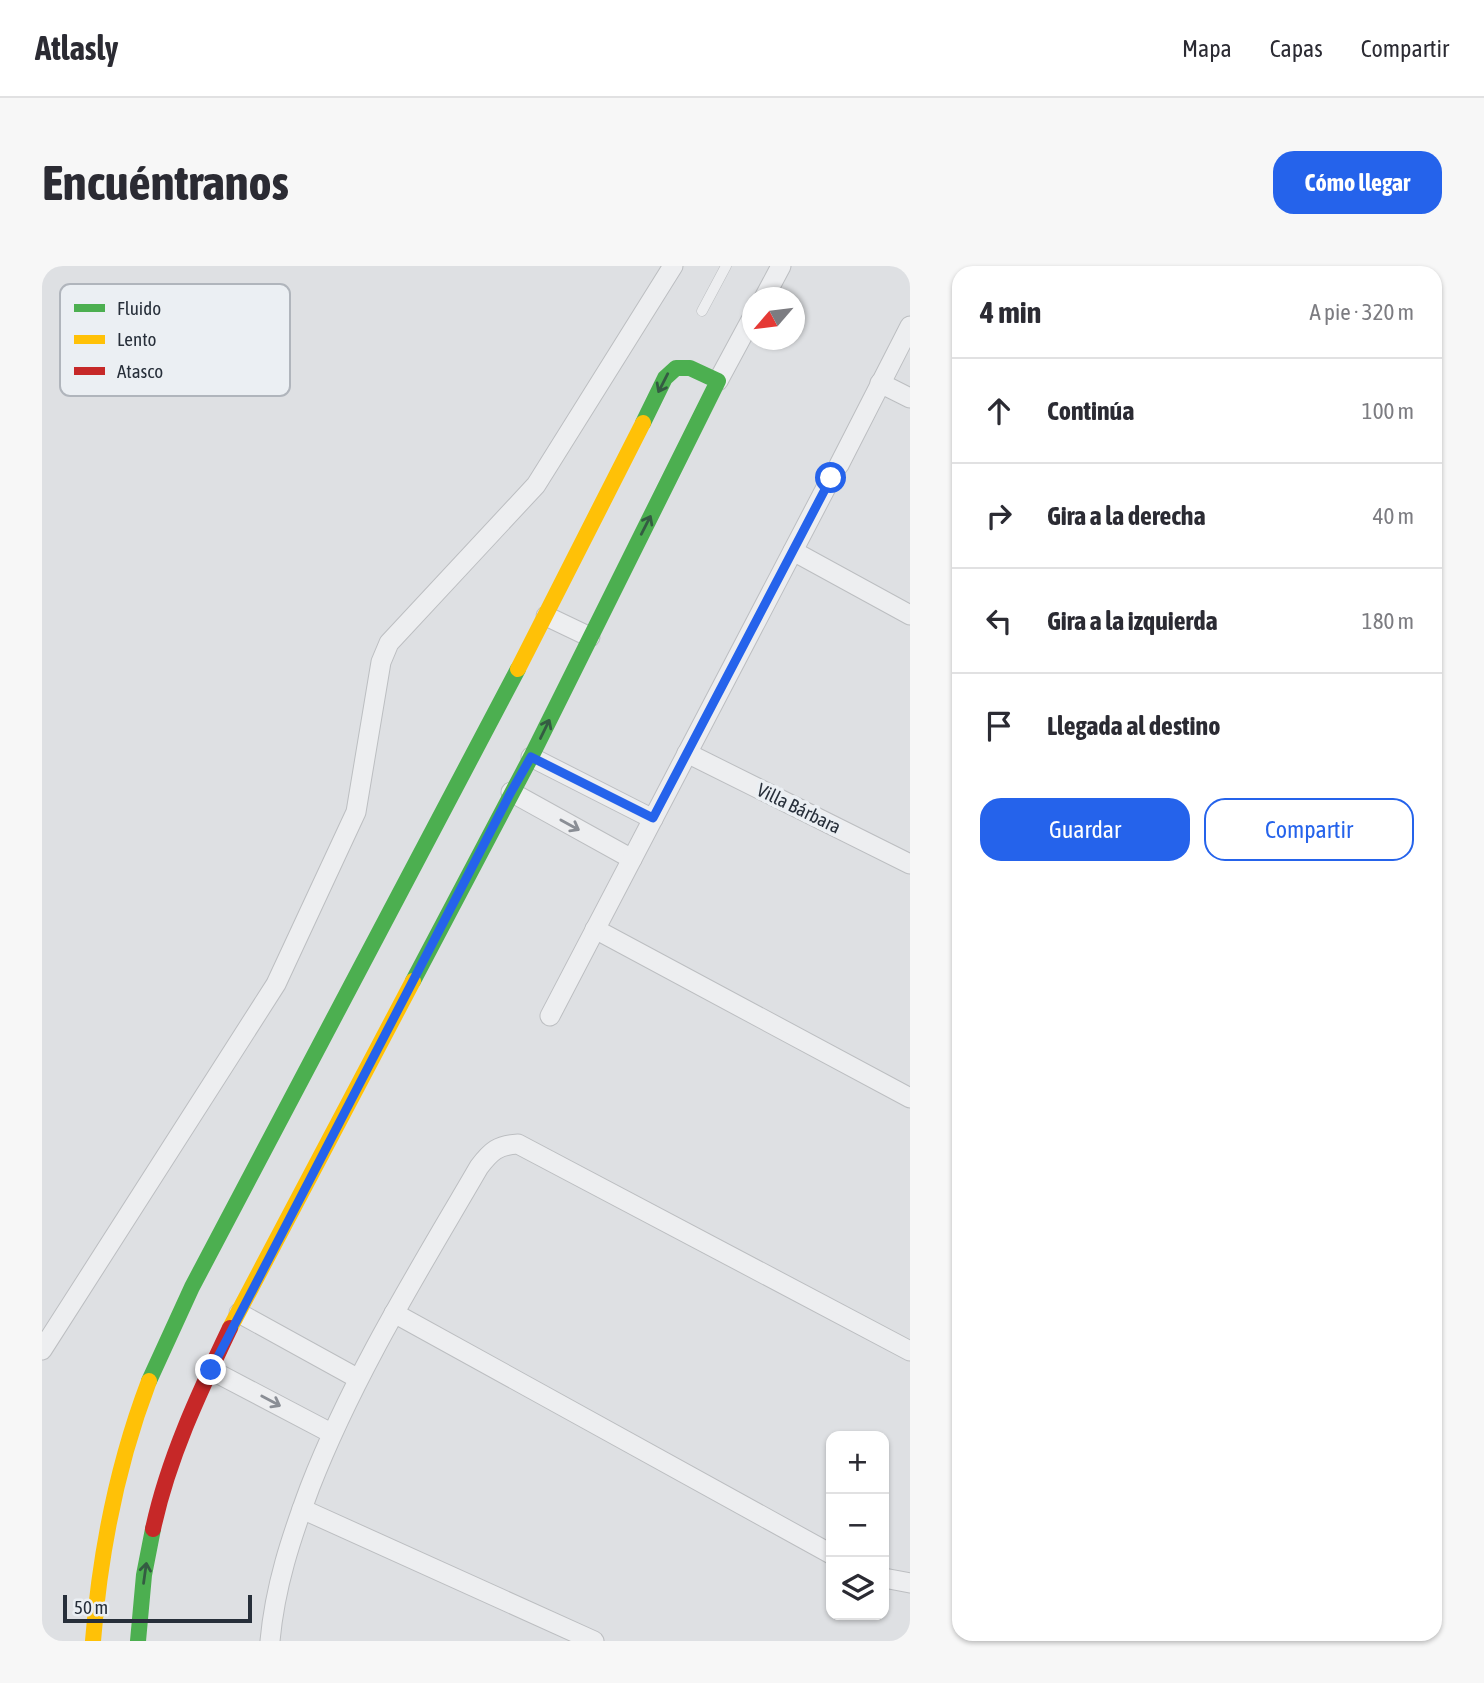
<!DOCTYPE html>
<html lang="es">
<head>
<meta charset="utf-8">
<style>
  body { margin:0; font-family:"Asap Condensed",sans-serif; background:#f7f7f7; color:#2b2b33 }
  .controls { position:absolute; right:21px; bottom:21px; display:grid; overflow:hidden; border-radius:14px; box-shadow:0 2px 5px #0004 }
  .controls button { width:63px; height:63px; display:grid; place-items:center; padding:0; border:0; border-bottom:2px solid #e1e1e2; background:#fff; color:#2b2b33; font:35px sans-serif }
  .compass { position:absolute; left:700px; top:21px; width:63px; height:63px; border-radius:50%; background:#fff; box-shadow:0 2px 5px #0004; rotate:242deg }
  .scale { position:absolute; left:21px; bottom:18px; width:189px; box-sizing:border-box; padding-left:7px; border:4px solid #272f3a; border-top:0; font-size:19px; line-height:24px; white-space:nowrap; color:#272f3a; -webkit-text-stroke:5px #ebeff3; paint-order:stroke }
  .stop { position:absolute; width:21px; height:21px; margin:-16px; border:5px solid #2563eb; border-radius:50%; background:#fff }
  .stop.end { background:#2563eb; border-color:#fff; box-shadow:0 2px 7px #0008 }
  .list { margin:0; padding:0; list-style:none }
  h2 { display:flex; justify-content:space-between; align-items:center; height:91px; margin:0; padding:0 28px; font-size:30px }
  h2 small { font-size:23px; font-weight:400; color:#7c7c81 }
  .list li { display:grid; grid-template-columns:46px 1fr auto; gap:21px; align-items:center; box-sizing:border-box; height:105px; padding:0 28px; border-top:2px solid #e1e1e2 }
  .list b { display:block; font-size:26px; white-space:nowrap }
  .list em { font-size:23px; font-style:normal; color:#7c7c81 }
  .actions { display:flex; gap:14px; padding:21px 28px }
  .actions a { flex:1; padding:16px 0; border:2px solid #2563eb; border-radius:21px; text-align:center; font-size:24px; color:#2563eb }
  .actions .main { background:#2563eb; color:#fff }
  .icon { flex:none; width:38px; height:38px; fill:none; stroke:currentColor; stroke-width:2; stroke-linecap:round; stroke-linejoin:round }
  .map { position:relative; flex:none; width:868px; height:1375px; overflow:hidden; border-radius:21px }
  header { display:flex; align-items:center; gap:42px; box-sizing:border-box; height:98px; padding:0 35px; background:#fff; border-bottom:2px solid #e1e1e2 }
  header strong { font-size:33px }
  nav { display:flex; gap:38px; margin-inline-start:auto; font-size:24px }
  .intro { display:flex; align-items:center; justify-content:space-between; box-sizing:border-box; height:168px; padding:0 42px }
  h1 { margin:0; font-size:49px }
  .button { padding:18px 32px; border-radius:21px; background:#2563eb; color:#fff; font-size:24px; font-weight:700 }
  main { display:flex; gap:42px; padding:0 42px }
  aside { flex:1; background:#fff; border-radius:21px; box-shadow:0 2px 5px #0004 }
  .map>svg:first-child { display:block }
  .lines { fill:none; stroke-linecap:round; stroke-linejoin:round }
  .lane-casing { stroke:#bcbec1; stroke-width:11 }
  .street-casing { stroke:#bcbec1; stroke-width:21 }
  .lane { stroke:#edeef0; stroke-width:10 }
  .street { stroke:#edeef0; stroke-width:19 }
  .fast { stroke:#4caf50; stroke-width:16 }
  .slow { stroke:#ffc107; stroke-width:16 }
  .jam { stroke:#c62828; stroke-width:16 }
  .oneway { stroke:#345c42 }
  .oneway2 { stroke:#8a8e95 }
  .route { stroke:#2563eb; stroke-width:9 }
  .labels { text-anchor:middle; stroke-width:7; stroke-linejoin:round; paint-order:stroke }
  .street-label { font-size:19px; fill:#272f3a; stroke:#ebeff3 }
  .key { fill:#ebeff3; stroke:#b0b5bc; stroke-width:2 }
  .key-label { font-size:19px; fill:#272f3a }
</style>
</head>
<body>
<header>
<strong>Atlasly</strong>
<nav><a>Mapa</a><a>Capas</a><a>Compartir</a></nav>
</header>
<div class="intro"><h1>Encuéntranos</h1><a class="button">Cómo llegar</a></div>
<main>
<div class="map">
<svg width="868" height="1375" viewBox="0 0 868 1375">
  <rect width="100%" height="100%" fill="#dee0e3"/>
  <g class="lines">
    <g class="lane-casing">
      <path id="lane" d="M 660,45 L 684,0"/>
    </g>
    <g class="street-casing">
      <g id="street">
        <path d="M 722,32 L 739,0"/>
        <path d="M 676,115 L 710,52"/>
        <path d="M 838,117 L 868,132"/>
        <path d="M 797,199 L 868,60"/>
        <path d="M 751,285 L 868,349"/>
        <path d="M 504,350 L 548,371"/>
        <path d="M 645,487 L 868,598"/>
        <path d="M 489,491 L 611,553"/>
        <path d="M 469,526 L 590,593"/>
        <path d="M 553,663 L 868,832"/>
        <path d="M 508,750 L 789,212"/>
        <path d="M 197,1047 L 315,1112"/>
        <path d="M 352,1047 L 789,1288"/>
        <path d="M 0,1084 L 234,718 L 314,546 L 339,396 L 347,377 L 494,219 L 631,0"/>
        <path d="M 169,1104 L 289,1167"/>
        <path d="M 260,1243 L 552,1375"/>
        <path d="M 842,1312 L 868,1317"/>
        <path d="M 228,1375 C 233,1320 249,1272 268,1221 C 312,1108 376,1006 437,901 C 449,885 456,879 476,878 L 868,1085"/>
      </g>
    </g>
    <use href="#lane" class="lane"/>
    <use href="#street" class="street"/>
    <g class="fast">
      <path d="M 371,715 L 489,491 L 676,115 L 648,102 L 634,102 L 623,112 L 601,157"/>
      <path d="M 107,1115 L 150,1021 L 476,403"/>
      <path d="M 96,1375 L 102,1309 L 111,1263"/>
    </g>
    <g class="slow">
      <path d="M 476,403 L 601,157"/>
      <path d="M 188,1062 L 371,715"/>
      <path d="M 51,1375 C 58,1286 75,1199 107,1115"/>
    </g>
    <path class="jam" d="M 111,1263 C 126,1193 157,1127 188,1062"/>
  </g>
  <defs><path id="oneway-shaft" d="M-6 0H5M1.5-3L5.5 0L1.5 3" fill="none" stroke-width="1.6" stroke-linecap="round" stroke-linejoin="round" transform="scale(1.75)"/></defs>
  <g class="oneway">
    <use href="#oneway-shaft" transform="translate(621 117) rotate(117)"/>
    <use href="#oneway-shaft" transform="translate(604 259) rotate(-63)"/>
    <use href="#oneway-shaft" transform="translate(503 463) rotate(-64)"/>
    <use href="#oneway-shaft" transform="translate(103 1307) rotate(-82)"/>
  </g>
  <g class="oneway2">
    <use href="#oneway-shaft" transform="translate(528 559) rotate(29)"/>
    <use href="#oneway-shaft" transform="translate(229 1135) rotate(28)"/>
  </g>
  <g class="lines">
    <path class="route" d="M 169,1104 L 469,526 L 489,491 L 611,552 L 789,212"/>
  </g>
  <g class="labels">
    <g class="street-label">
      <text transform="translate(757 542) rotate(26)" y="7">Villa Bárbara</text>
    </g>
  </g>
  <rect x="18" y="18" width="230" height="112" rx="10" class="key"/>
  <rect x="32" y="38" width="31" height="8" fill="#4caf50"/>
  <rect x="32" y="69" width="31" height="9" fill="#ffc107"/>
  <rect x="32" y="101" width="31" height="8" fill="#c62828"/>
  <g class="key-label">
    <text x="75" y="49">Fluido</text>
    <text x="75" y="80">Lento</text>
    <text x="75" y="112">Atasco</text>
  </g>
</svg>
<div class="controls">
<button>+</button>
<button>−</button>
<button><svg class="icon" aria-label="layers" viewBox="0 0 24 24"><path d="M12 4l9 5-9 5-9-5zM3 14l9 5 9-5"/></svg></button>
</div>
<svg class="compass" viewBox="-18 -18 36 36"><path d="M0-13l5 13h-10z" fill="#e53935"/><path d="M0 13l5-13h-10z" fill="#7c7c81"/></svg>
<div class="scale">50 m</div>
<div class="stop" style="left:789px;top:212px"></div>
<div class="stop end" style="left:169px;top:1104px"></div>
</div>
<aside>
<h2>4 min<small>A pie · 320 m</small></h2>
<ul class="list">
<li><svg class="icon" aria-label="ahead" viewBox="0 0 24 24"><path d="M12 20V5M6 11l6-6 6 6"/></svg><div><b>Continúa</b></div><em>100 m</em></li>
<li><svg class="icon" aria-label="right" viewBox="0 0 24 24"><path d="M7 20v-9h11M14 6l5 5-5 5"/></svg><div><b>Gira a la derecha</b></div><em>40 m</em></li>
<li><svg class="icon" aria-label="left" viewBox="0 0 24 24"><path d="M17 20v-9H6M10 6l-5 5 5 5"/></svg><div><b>Gira a la izquierda</b></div><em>180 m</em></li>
<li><svg class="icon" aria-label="arrive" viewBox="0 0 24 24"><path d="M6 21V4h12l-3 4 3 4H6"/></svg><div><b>Llegada al destino</b></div></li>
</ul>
<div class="actions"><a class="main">Guardar</a><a>Compartir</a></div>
</aside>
</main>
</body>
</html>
